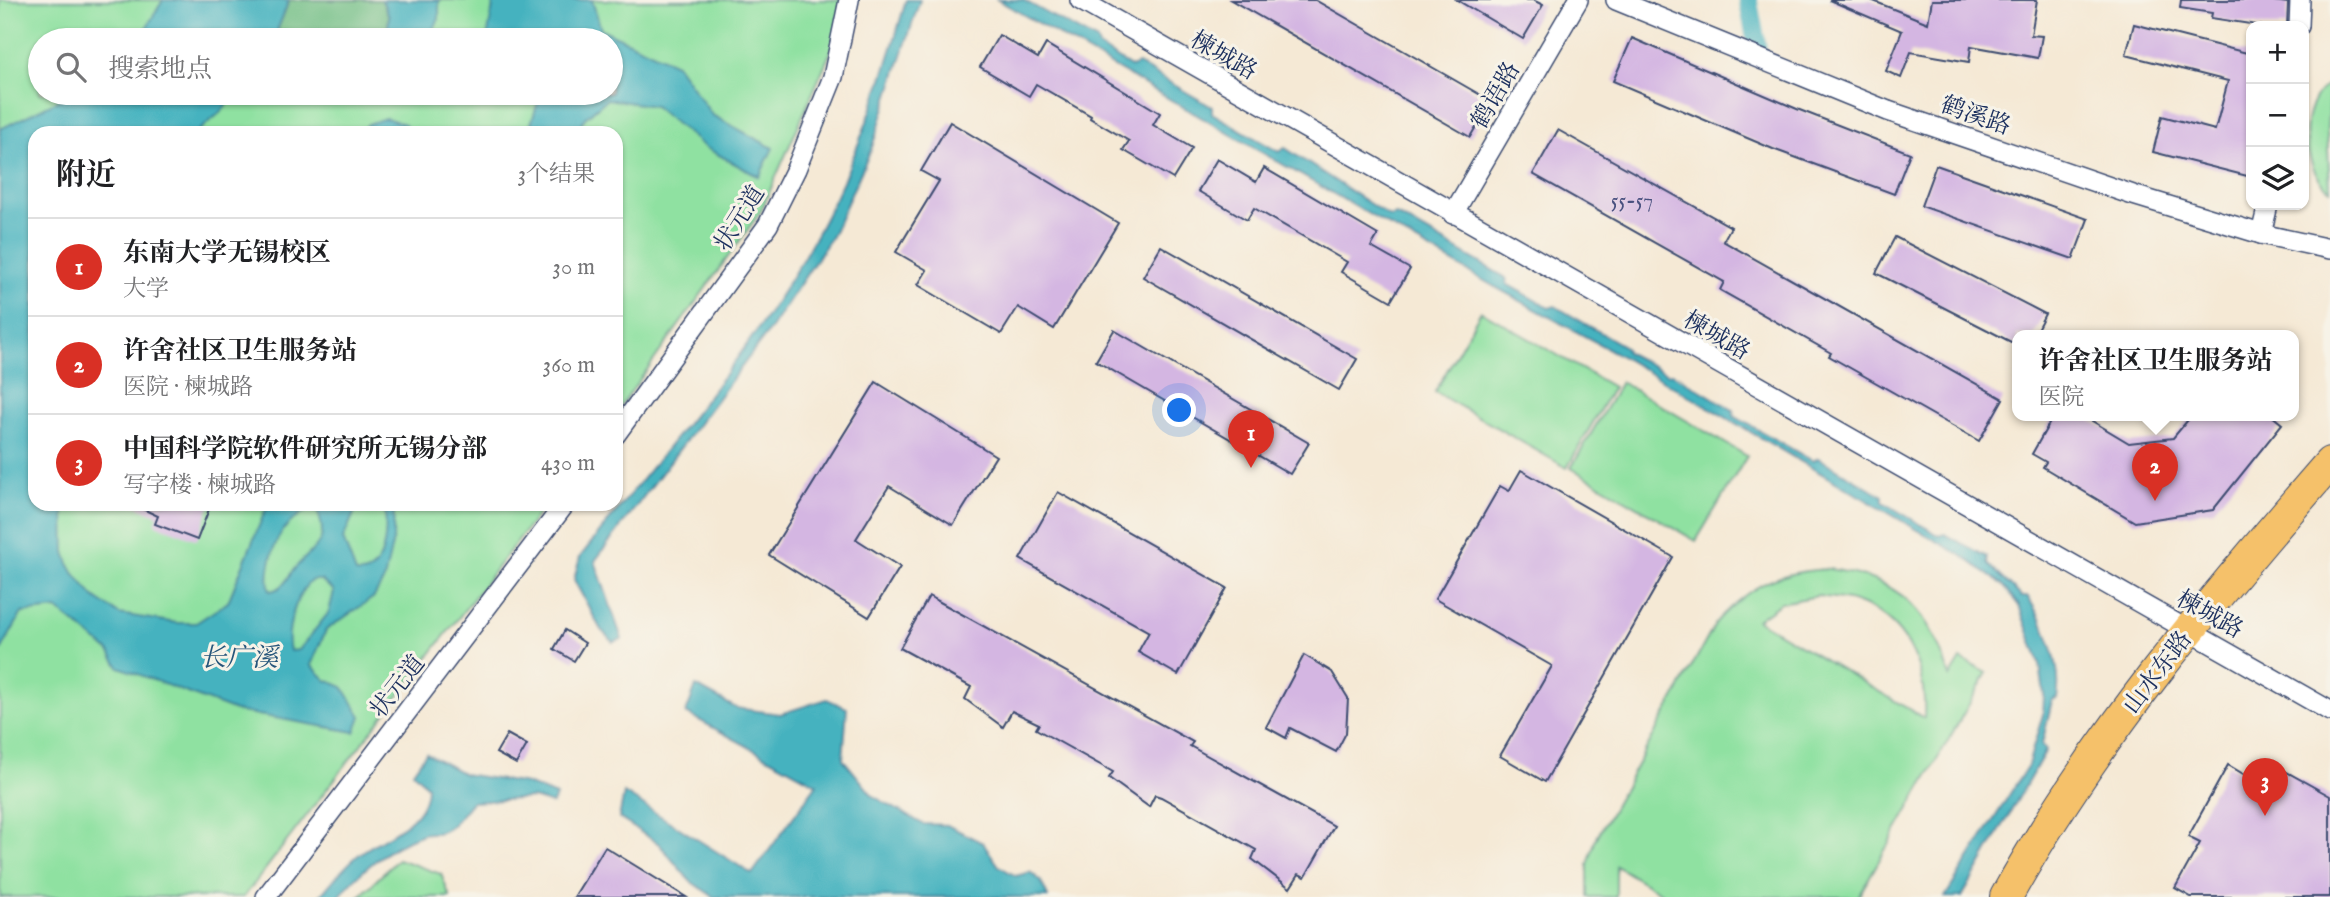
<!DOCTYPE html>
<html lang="zh">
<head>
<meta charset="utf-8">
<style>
  body { margin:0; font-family:"IM FELL English","Noto Serif SC",serif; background:#f6f6f6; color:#202124 }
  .controls { position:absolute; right:21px; top:21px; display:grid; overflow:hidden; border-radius:14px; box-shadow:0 2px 5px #0004 }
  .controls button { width:63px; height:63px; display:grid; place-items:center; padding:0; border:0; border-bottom:2px solid #e0e0e0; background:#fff; color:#202124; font:35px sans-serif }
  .you { position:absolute; left:1180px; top:411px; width:24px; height:24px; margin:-18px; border:5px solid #fff; border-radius:50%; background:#1a73e8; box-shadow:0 0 0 10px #1a73e833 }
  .badge { display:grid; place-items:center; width:46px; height:46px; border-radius:50%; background:#d93025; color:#fff; font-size:23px; font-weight:700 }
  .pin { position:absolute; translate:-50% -58px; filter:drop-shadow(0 2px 4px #0008) }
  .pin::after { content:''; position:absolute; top:37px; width:24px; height:21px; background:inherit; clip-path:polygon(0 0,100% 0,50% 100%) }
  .popup { position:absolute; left:2012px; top:330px; width:287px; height:91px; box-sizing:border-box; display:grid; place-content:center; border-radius:14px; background:#fff; filter:drop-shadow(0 2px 5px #0005); font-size:23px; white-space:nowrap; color:#757577 }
  .popup b { font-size:26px; color:#202124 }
  .popup::after { content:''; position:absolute; left:50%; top:100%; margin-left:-14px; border:14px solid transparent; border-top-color:#fff }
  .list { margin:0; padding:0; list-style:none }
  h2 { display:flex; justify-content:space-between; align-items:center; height:91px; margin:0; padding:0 28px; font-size:30px }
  h2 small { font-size:23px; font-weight:400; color:#757577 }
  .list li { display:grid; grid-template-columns:46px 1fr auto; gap:21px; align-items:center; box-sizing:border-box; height:98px; padding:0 28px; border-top:2px solid #e0e0e0 }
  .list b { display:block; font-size:26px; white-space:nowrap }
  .list p { margin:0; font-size:23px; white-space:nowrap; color:#757577 }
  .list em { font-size:23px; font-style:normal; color:#757577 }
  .icon { flex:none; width:38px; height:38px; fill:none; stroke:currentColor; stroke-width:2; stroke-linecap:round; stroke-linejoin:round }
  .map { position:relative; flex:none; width:2330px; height:897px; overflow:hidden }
  .search { position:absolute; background:#fff; box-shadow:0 2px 5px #0004; left:28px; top:28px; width:595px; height:77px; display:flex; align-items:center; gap:18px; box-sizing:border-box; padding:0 24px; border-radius:38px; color:#757577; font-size:26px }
  .panel { position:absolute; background:#fff; box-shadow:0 2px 5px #0004; left:28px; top:126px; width:595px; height:385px; border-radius:21px }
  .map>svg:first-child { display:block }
  .green { fill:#8fe1a1; stroke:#558880; stroke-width:2; fill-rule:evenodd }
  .forest { fill:#73bf87; stroke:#477772; stroke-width:2 }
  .water { fill:#44b2bf; stroke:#30708e; stroke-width:2; fill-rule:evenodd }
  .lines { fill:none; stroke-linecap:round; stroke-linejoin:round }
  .canal { stroke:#44b2bf; stroke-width:19 }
  .building { fill:#d4b6e2 }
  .minor-casing { stroke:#3c4b70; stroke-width:22 }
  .trunk-casing { stroke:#3c4b70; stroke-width:34 }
  .minor { stroke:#fff; stroke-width:19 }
  .trunk { stroke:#f5c16b; stroke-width:32 }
  .labels { text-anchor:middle; stroke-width:6; stroke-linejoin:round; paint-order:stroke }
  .number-label { font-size:21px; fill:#49517f }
  .street-label { font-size:24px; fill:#1b2f5e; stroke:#f7f3e8 }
  .water-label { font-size:26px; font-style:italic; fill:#27567b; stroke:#f7f3e8 }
</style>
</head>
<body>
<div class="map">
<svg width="2330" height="897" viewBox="0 0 2330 897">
  <rect width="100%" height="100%" fill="#f7f3e8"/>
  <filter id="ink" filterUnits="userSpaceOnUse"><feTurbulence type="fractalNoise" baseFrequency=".0143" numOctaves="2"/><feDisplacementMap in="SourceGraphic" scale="14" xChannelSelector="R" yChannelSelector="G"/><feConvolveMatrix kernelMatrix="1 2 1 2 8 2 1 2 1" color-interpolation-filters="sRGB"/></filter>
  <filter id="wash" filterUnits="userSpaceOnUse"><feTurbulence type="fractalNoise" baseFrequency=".00686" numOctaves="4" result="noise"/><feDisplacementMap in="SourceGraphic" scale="28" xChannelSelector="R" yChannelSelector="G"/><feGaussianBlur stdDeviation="1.57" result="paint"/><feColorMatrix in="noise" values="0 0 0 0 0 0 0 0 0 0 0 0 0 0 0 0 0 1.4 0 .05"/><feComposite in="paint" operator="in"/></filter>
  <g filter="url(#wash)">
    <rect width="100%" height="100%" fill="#f5e9d5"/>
    <g class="green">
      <path d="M 0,0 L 842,0 L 836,40 L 761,211 L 616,413 L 616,133 L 35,133 L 35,504 L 546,504 L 244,897 L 0,897 ZM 40,40 L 611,40 L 611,93 L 40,93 Z"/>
      <path d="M 2330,83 L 2327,130 L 2330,190 C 2301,168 2296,103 2330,83 Z"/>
      <path d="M 1481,311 L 1613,387 L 1567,468 L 1435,392 Z"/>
      <path d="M 1621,382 L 1747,456 L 1696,541 L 1571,468 Z"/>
      <path d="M 1830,569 C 1903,581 1928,608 1950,677 L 1961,659 L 1987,673 L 1858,897 L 1668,897 L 1616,866 L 1616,897 L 1588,897 L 1588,865 L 1595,841 L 1717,621 C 1751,584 1780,571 1830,569 ZM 1818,596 C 1830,598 1844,598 1855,602 C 1906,619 1927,667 1924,718 L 1757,620 L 1781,603 Z"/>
      <path d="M 398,859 L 441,874 L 450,897 L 359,897 Z"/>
    </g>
    <path class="forest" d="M 289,0 L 382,0 L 389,16 L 387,40 L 283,40 L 277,31 Z"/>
    <g class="water">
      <path d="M 163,0 L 289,0 L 277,31 L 283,40 L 139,40 Z"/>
      <path d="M 382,0 L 439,0 L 439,19 L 427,40 L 387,40 L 389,16 Z"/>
      <path d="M 494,0 L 592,0 L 601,29 L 676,64 L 712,115 L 773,148 L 759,177 L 706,148 L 654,106 L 607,99 L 584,119 L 576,133 L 528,133 L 541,93 L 611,93 L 611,40 L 492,40 L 487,38 Z"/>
      <path d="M 906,0 L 920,0 L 871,150 L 832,236 L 771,328 L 595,561 L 622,639 L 613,642 L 601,630 L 574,580 L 580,557 C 663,451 757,347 820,228 C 857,159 885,75 906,0 Z"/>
      <path d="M 998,0 L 1023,0 L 1097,41 L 1099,47 L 1131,67 L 1138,64 L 1212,107 L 1212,113 L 1279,152 L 1285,148 L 1390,217 L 1396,215 L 1406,220 L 1506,278 L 1507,284 L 1549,308 L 1555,306 L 1625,347 L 1626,352 L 1668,374 L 1672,373 L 1733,410 L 1734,416 L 1813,461 L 1818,458 L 1883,496 L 1883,502 L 1940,536 L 1945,534 L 1987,557 L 1988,564 L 2022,597 L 2028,597 C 2045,625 2063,664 2057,698 L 2052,700 L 2042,744 L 2046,750 L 1962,897 L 1945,897 L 2028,765 L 2043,714 L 2044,695 L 2040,664 L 2019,606 L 2002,584 L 1962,556 L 1614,352 L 1493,286 Z"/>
      <path d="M 73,93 L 236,93 L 222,111 L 196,133 L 35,133 L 35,504 L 67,504 L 64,511 L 65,552 L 71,569 L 94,597 L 119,614 L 177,623 L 196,623 L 228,602 L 265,511 L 272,504 L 358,504 L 343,539 L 356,573 C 387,577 388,526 384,504 L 394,504 L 393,540 L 384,580 L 374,597 L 326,630 L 311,665 L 326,680 L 343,687 L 361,716 L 355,732 L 235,711 L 119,667 L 109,651 L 57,609 L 22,613 L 0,652 L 0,129 ZM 308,509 L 317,510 C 330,543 316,545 297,566 C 286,577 287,588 270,591 C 265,575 273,540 286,527 C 292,520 301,514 308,509 ZM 312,580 L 321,580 L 334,591 L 329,612 L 299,650 L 290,651 C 285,631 296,593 312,580 Z"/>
      <path d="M 385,118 L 405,124 L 409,133 L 360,133 L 368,124 Z"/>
      <path d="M 696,686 L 736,708 L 780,714 L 827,699 L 847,708 L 843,759 L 873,796 L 923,824 L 947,825 L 983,843 L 999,866 L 1016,876 L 1030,872 L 1041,881 L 1048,897 L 714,897 L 690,881 L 659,844 L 619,818 L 624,793 L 752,874 L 817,784 L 686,713 Z"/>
      <path d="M 426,753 L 464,774 L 527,784 L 556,796 L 552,804 L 533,798 L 472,802 C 463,812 454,827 441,832 C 434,834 426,832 420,835 C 390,846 358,872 339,897 L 319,897 C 332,882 345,865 361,853 C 386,834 427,823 427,786 L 413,772 Z"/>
    </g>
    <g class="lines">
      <path class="canal" d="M 1748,0 L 1757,46"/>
    </g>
    <g id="blocks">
      <g class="building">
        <path d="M 1231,0 L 1315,0 L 1491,101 L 1470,137 Z"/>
        <path d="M 1457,0 L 1533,0 L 1543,5 L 1523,39 Z"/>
        <path d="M 1829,0 L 1871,0 L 1928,23 L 1932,0 L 2037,0 L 2031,35 L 2042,36 L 2038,58 L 1971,46 L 1969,62 L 1911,52 L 1901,78 L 1886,71 L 1902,31 Z"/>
        <path d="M 2181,0 L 2266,0 L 2288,3 L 2287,26 L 2263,26 L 2211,18 L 2212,13 L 2180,8 Z"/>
        <path d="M 2134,24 L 2251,54 L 2251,177 L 2153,152 L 2162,116 L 2215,130 L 2228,81 L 2126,55 Z"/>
        <path d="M 999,35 L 1038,58 L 1046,44 L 1160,113 L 1153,125 L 1192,148 L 1173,179 L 1123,150 L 1129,141 L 1090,118 L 1091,116 L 1036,84 L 1029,96 L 980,67 Z"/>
        <path d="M 1632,38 L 1797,109 L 1910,153 L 1894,194 L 1773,149 L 1613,81 Z"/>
        <path d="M 950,122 L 1118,223 L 1054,329 L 1018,307 L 1001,334 L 918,285 L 927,270 L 896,252 L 939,181 L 921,171 Z"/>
        <path d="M 1558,130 L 1731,227 L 1723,241 L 2003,399 L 1979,441 L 1829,356 L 1831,353 L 1720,290 L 1724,282 L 1533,174 Z"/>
        <path d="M 1217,159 L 1256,182 L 1264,168 L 1378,235 L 1371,247 L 1410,269 L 1391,301 L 1341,272 L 1347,262 L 1254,208 L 1247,220 L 1198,191 Z"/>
        <path d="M 1936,165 L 2088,219 L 2073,259 L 1921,206 Z"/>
        <path d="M 1895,237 L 2045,314 L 2034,335 L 2017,335 L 2017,345 L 1876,273 Z"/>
        <path d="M 1161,246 L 1357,359 L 1339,390 L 1143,277 Z"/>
        <path d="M 1114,330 L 1309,443 L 1290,474 L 1096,361 Z"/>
        <path d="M 876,382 L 996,456 L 953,525 L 889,486 L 856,539 L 900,567 L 869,617 L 769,555 Z"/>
        <path d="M 2054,415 L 2082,415 L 2129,443 L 2173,438 L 2192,415 L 2271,415 L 2282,424 L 2213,510 L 2135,522 L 2043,467 L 2046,462 L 2032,454 Z"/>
        <path d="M 1521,470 L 1673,557 L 1545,782 L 1500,756 L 1552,666 L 1435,599 L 1500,486 L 1509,491 Z"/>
        <path d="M 1058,492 L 1227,588 L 1178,675 L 1138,652 L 1149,632 L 1020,559 Z"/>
        <path d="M 132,504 L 211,504 L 197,540 L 155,524 L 158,516 Z"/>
        <path d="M 929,596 L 1193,742 L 1190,746 L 1334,826 L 1305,877 L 1299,874 L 1290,888 L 1252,859 L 1256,850 L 1161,797 L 1155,795 L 1149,807 L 1109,778 L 1113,772 L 1036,729 L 1039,724 L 1012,711 L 1003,727 L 965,699 L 971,687 L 900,648 Z"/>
        <path d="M 565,630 L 585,643 L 574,661 L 554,649 Z"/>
        <path d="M 1304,655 L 1332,672 L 1348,698 L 1346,733 L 1336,752 L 1290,728 L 1286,738 L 1266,727 Z"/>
        <path d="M 507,734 L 527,745 L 516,764 L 496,753 Z"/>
        <path d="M 2267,761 L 2330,796 L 2330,897 L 2191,897 L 2175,888 L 2200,843 L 2188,837 L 2228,765 L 2255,781 Z"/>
        <path d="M 605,847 L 686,897 L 574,897 Z"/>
      </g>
    </g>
  </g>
  <g filter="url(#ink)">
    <use href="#blocks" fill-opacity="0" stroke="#3c4b70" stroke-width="2"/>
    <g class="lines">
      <g class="minor-casing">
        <g id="minor">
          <path d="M 1080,0 L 2330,711"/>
          <path d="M 1616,0 L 1888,111 L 2133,195 L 2261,234 L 2330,249"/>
          <path d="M 2299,26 L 2300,0"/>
          <path d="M 1453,214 L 1578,0"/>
          <path d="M 2261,234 L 2268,205"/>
          <path d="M 616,434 L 768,225 L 796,169 L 833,77 L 849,0"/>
          <path d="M 266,897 L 565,504"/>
        </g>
      </g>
      <g class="trunk-casing">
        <path id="trunk" d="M 2006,897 C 2094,738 2211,600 2330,463"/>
      </g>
      <use href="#minor" class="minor"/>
      <use href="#trunk" class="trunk"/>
    </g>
  </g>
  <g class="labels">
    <g class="number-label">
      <text x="1632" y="207">55-57</text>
    </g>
    <g class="street-label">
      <text transform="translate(1224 55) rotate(30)" y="8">楝城路</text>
      <text transform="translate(1495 95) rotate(-60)" y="8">鹤语路</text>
      <text transform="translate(1976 115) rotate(19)" y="8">鹤溪路</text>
      <text transform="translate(739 218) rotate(-58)" y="8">状元道</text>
      <text transform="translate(1717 335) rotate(30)" y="8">楝城路</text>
      <text transform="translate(2210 614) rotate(29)" y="8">楝城路</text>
      <text transform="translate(2157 672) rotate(-53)" y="8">山水东路</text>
      <text transform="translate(397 686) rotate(-52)" y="8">状元道</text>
    </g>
    <g class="water-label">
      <text x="239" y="666">长广溪</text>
    </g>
  </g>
</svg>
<div class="controls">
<button>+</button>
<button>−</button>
<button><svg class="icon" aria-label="layers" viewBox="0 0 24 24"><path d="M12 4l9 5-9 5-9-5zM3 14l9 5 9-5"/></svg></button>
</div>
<div class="you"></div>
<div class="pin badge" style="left:1251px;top:468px">1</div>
<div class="pin badge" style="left:2155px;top:501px">2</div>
<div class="popup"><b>许舍社区卫生服务站</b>医院</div>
<div class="pin badge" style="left:2265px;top:816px">3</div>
<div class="search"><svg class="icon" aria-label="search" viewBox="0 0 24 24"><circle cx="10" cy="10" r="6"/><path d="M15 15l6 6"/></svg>搜索地点</div>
<section class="panel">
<h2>附近<small>3个结果</small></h2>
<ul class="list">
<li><span class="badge">1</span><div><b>东南大学无锡校区</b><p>大学</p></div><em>30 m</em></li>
<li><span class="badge">2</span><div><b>许舍社区卫生服务站</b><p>医院 · 楝城路</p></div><em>360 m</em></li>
<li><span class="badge">3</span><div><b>中国科学院软件研究所无锡分部</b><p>写字楼 · 楝城路</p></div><em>430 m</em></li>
</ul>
</section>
</div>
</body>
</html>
